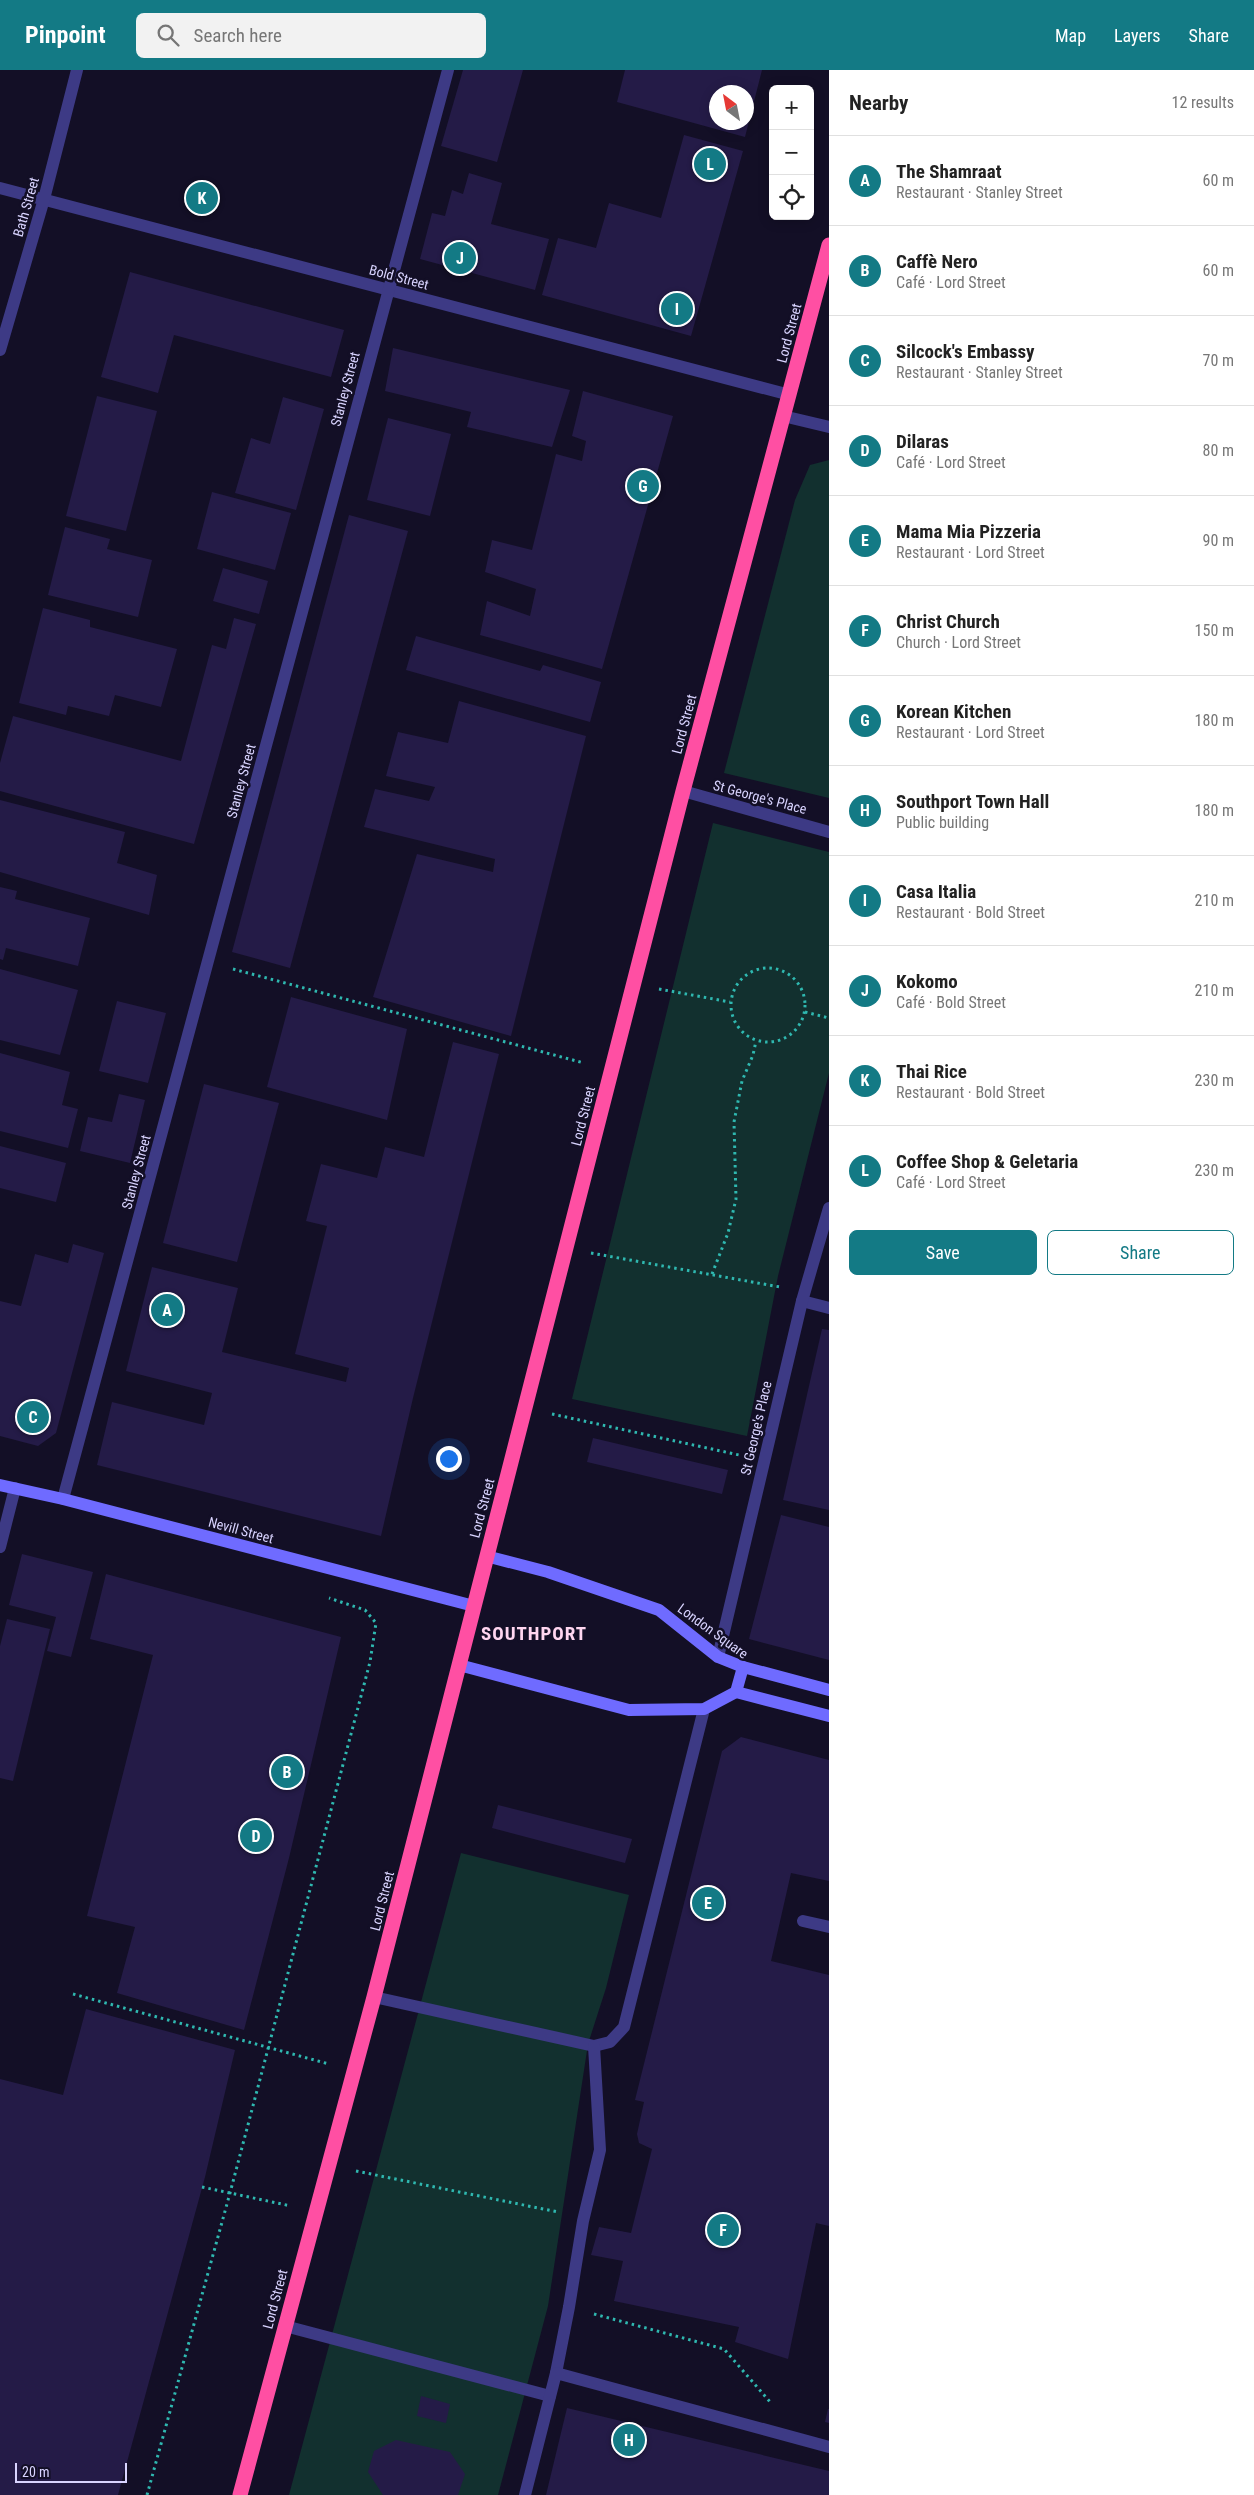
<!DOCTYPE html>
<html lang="en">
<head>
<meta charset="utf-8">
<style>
  body { margin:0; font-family:"Roboto Condensed",sans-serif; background:#f2f2f2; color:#222 }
  .controls { position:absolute; right:15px; top:15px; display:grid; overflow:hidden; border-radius:8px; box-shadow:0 2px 12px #0003 }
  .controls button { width:45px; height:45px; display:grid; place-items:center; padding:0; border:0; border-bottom:1px solid #e0e0e0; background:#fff; color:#222; font:25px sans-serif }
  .compass { position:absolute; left:709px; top:15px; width:45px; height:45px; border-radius:50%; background:#fff; box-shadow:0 2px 12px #0003; rotate:328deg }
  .scale { position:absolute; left:15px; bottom:12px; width:112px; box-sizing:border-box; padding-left:5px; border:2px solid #d9d4ff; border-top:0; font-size:14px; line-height:18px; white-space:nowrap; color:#d9d4ff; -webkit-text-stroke:4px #130f26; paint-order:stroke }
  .you { position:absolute; left:448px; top:1388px; width:18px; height:18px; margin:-12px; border:4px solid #fff; border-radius:50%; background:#1a73e8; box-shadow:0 0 0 8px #1a73e833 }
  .badge { display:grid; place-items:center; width:32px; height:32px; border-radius:50%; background:#137a85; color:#fff; font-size:16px; font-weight:700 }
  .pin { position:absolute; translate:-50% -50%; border:2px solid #fff; box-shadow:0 1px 5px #0006 }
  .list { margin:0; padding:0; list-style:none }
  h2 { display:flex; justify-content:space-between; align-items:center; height:65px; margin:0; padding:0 20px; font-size:21px }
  h2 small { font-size:16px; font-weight:400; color:#767676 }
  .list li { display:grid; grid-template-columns:32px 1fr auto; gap:15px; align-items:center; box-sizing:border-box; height:90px; padding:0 20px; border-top:1px solid #e0e0e0 }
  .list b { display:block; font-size:19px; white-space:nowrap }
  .list p { margin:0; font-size:16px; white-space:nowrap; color:#767676 }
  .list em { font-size:16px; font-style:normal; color:#767676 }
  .actions { display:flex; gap:10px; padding:15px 20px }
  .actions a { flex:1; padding:11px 0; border:1px solid #137a85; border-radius:8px; text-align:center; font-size:18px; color:#137a85 }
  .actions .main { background:#137a85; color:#fff }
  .icon { flex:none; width:28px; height:28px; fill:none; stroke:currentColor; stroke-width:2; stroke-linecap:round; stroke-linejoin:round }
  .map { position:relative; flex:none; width:829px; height:2425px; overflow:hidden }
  header { display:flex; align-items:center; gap:30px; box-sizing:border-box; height:70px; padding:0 25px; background:#137a85; color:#fff }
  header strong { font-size:24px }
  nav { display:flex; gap:28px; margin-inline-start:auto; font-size:18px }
  .search { width:350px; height:45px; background:#f2f2f2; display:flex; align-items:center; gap:12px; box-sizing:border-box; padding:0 18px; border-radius:8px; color:#767676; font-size:19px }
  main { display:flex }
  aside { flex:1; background:#fff }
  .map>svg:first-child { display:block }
  .green { fill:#12302f }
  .building { fill:#241b47; fill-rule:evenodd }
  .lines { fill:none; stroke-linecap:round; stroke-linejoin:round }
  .path { stroke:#2fb8b0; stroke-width:3; stroke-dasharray:2.5 4; stroke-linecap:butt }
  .lane { stroke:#3d3a85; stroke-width:12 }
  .street { stroke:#3d3a85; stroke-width:12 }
  .secondary { stroke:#6f6bff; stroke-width:12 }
  .highway { stroke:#ff4fa3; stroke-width:15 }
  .labels { text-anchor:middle; stroke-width:5; stroke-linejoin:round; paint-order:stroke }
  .street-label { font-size:14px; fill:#d9d4ff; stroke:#130f26 }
  .district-label { font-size:19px; font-weight:bold; letter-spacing:1px; fill:#ffd6f0; stroke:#130f26 }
</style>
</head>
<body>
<header>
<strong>Pinpoint</strong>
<div class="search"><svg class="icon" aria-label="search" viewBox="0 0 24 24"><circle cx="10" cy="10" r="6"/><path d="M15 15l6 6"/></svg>Search here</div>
<nav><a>Map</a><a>Layers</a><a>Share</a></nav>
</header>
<main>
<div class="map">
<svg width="829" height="2425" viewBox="0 0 829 2425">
  <rect width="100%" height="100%" fill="#130f26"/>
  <g class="green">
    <path d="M 829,390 L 829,728 L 724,703 L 795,430 L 810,395 Z"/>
    <path d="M 713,753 L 829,782 L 829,1003 L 778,1206 L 747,1366 L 572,1329 Z"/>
    <path d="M 461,1783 L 629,1825 L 606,1918 L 588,1974 L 548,2236 L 498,2425 L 289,2425 Z"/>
  </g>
  <g class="building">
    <path d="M 463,0 L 523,0 L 497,92 L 441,76 Z"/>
    <path d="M 625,0 L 762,0 L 745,67 L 617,32 ZM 716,22 L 746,22 L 746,52 L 716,52 Z"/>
    <path d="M 684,65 L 743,81 L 691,266 L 542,225 L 558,168 L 596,178 L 609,133 L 661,148 Z"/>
    <path d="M 469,103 L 502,113 L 491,154 L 549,169 L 535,220 L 420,189 L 432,143 L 445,146 L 452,120 L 463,124 Z"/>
    <path d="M 130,202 L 344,260 L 331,307 L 174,265 L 158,323 L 101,307 Z"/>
    <path d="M 393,278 L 570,320 L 552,377 L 467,357 L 471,342 L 385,321 Z"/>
    <path d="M 583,321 L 673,346 L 602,599 L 480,565 L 487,531 L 530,546 L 536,519 L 485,502 L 492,470 L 532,480 L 556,384 L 582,391 L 586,371 L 572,366 Z"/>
    <path d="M 97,326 L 157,341 L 126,461 L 66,446 Z"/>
    <path d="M 283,327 L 324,339 L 296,440 L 235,423 L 251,368 L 270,374 Z"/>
    <path d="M 388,348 L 451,364 L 430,446 L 367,430 Z"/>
    <path d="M 212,422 L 291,443 L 275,500 L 197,479 Z"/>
    <path d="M 349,445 L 408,461 L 290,898 L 232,882 Z"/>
    <path d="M 65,457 L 110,469 L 107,479 L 152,490 L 138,547 L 48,525 Z"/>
    <path d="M 223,498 L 268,511 L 259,544 L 213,531 Z"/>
    <path d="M 43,538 L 90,550 L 90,557 L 177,579 L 161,637 L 115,625 L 109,646 L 68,636 L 66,645 L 19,633 Z"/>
    <path d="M 234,548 L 256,554 L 194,774 L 0,721 L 0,693 L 13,646 L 181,691 L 212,575 L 226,579 Z"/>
    <path d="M 416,566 L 540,601 L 543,595 L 601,612 L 590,652 L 406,600 Z"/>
    <path d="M 459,631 L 586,666 L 511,966 L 373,927 L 417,784 L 493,802 L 495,789 L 364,757 L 375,719 L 429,731 L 435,717 L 386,706 L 398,662 L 448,673 Z"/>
    <path d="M 0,730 L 125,762 L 117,793 L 157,805 L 149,845 L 0,802 Z"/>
    <path d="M 0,817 L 17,821 L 15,829 L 90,848 L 78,896 L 6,878 L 3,890 L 0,889 Z"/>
    <path d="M 0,899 L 78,920 L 60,985 L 0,970 Z"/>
    <path d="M 291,927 L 407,959 L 387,1050 L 267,1017 Z"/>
    <path d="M 117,931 L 166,943 L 148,1013 L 99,1001 Z"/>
    <path d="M 453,972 L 499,984 L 413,1328 L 381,1466 L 97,1395 L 112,1332 L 204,1355 L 212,1323 L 126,1301 L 152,1197 L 238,1218 L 222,1282 L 346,1312 L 349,1298 L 295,1284 L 327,1156 L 306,1151 L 321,1094 L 377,1108 L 385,1077 L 424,1087 Z"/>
    <path d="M 0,983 L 70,1002 L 62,1035 L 78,1039 L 68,1078 L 0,1061 Z"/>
    <path d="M 204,1014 L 279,1033 L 237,1192 L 163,1173 Z"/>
    <path d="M 119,1024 L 145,1030 L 130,1093 L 80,1081 L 88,1047 L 112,1052 Z"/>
    <path d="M 0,1076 L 66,1093 L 56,1132 L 0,1118 Z"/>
    <path d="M 73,1174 L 104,1183 L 56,1363 L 38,1376 L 0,1366 L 0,1231 L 21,1236 L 35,1184 L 68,1193 Z"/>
    <path d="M 822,1259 L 829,1260 L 829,1440 L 783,1430 Z"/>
    <path d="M 593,1368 L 728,1400 L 722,1424 L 587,1392 Z"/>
    <path d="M 781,1445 L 829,1457 L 829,1590 L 749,1569 Z"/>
    <path d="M 22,1484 L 93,1502 L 71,1587 L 47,1581 L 56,1547 L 9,1535 Z"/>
    <path d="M 106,1504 L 341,1567 L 289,1788 L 244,1960 L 117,1923 L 135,1857 L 87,1846 L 153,1585 L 90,1569 Z"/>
    <path d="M 7,1549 L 50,1559 L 13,1711 L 0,1708 L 0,1576 Z"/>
    <path d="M 741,1667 L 829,1690 L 829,1811 L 791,1803 L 771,1891 L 829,1905 L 829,2156 L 816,2153 L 788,2289 L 735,2272 L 739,2257 L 614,2231 L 623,2191 L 591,2185 L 599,2157 L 631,2163 L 652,2079 L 639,2073 L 637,2064 L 644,2032 L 635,2030 L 722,1681 Z"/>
    <path d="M 498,1735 L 632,1769 L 625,1793 L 492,1758 Z"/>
    <path d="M 86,1939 L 235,1980 L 205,2107 L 118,2425 L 0,2425 L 0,2009 L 63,2025 Z"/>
    <path d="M 421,2326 L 450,2334 L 446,2353 L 417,2346 Z"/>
    <path d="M 567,2338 L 829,2401 L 829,2425 L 546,2425 Z"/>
    <path d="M 828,2339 L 829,2339 L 829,2353 L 825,2352 Z"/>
    <path d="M 396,2370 L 450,2382 L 465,2404 L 458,2425 L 383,2425 L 368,2402 L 374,2381 Z"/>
  </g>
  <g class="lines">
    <g class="path">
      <circle cx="768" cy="935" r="37"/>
      <path d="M 233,899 L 584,993"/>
      <path d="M 659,919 L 730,932"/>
      <path d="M 805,942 L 829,948"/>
      <path d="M 591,1183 L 780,1217"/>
      <path d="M 712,1204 L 728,1163 L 736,1129 L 734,1052 L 742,1011 L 753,985 L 756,971"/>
      <path d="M 552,1344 L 739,1385"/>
      <path d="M 73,1924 L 329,1994"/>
      <path d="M 356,2101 L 558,2142"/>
      <path d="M 202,2117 L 291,2136"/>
      <path d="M 594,2244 L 724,2279 L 771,2333"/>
      <path d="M 147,2425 L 230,2123 L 370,1592 L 376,1553 L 365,1540 L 329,1528"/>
    </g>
    <g class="lane">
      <path d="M 803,1851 L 829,1857"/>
      <path d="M 285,2256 L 550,2326"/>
    </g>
    <g class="street">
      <path d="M 0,118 L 790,325"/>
      <path d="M 0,280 L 44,129 L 77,0"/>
      <path d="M 783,346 L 829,357"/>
      <path d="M 683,721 L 829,762"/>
      <path d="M 802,1231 L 829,1238"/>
      <path d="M 63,1429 L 448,0"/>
      <path d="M 0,1477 L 15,1418"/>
      <path d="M 718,1587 L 802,1231 L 829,1138"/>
      <path d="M 374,1927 L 594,1976 L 610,1972 L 624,1957 L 704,1639"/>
      <path d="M 556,2303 L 569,2237 L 583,2151 L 600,2080 L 594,1976"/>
      <path d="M 525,2425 L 556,2303 L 829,2377"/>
    </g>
    <g class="secondary">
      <path d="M 0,1415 L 63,1429 L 474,1536"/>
      <path d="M 486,1486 L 548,1502 L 659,1540 L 718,1587 L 743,1597 L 829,1620"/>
      <path d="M 459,1595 L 629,1640 L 704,1639 L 736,1622 L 743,1597"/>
      <path d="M 736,1622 L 829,1646"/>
    </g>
    <path class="highway" d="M 240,2425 L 374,1927 L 683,721 L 829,175"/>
  </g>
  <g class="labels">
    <g class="street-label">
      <text transform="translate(26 137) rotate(-74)" y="5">Bath Street</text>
      <text transform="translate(399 207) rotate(15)" y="5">Bold Street</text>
      <text transform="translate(789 263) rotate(-75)" y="5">Lord Street</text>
      <text transform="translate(345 319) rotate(-75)" y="5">Stanley Street</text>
      <text transform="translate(684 654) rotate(-75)" y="5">Lord Street</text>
      <text transform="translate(241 711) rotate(-75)" y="5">Stanley Street</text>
      <text transform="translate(760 727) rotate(15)" y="5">St George's Place</text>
      <text transform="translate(583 1046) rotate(-76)" y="5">Lord Street</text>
      <text transform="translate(136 1102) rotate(-75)" y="5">Stanley Street</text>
      <text transform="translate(756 1358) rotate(-77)" y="5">St George's Place</text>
      <text transform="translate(482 1438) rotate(-75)" y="5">Lord Street</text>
      <text transform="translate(241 1460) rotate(15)" y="5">Nevill Street</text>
      <text transform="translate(713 1561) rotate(36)" y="5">London Square</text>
      <text transform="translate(382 1831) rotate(-76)" y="5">Lord Street</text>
      <text transform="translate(275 2229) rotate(-75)" y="5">Lord Street</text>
    </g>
    <g class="district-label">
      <text x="534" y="1570">SOUTHPORT</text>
    </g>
  </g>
</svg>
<div class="controls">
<button>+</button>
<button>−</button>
<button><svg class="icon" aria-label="locate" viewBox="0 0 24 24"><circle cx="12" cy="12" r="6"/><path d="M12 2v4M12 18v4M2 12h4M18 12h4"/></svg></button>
</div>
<svg class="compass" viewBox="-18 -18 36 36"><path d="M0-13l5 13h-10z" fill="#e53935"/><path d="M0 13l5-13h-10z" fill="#767676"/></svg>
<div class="scale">20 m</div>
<div class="you"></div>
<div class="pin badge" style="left:167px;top:1240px">A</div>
<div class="pin badge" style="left:287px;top:1702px">B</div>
<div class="pin badge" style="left:33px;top:1347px">C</div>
<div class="pin badge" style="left:256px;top:1766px">D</div>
<div class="pin badge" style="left:708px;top:1833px">E</div>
<div class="pin badge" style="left:723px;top:2160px">F</div>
<div class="pin badge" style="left:643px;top:416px">G</div>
<div class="pin badge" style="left:629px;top:2370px">H</div>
<div class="pin badge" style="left:677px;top:239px">I</div>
<div class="pin badge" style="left:460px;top:188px">J</div>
<div class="pin badge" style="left:202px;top:128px">K</div>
<div class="pin badge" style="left:710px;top:94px">L</div>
</div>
<aside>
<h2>Nearby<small>12 results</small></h2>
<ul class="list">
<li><span class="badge">A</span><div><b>The Shamraat</b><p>Restaurant · Stanley Street</p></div><em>60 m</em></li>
<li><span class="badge">B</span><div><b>Caffè Nero</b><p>Café · Lord Street</p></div><em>60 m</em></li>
<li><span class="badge">C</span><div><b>Silcock's Embassy</b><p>Restaurant · Stanley Street</p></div><em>70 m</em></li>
<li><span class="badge">D</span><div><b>Dilaras</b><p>Café · Lord Street</p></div><em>80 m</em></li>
<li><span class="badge">E</span><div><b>Mama Mia Pizzeria</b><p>Restaurant · Lord Street</p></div><em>90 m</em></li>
<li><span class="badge">F</span><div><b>Christ Church</b><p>Church · Lord Street</p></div><em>150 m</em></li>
<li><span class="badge">G</span><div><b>Korean Kitchen</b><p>Restaurant · Lord Street</p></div><em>180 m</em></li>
<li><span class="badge">H</span><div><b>Southport Town Hall</b><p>Public building</p></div><em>180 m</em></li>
<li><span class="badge">I</span><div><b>Casa Italia</b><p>Restaurant · Bold Street</p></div><em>210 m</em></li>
<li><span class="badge">J</span><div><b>Kokomo</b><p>Café · Bold Street</p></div><em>210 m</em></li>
<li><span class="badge">K</span><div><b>Thai Rice</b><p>Restaurant · Bold Street</p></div><em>230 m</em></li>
<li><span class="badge">L</span><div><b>Coffee Shop &amp; Geletaria</b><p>Café · Lord Street</p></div><em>230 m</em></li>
</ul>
<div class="actions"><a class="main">Save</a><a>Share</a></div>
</aside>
</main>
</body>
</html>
